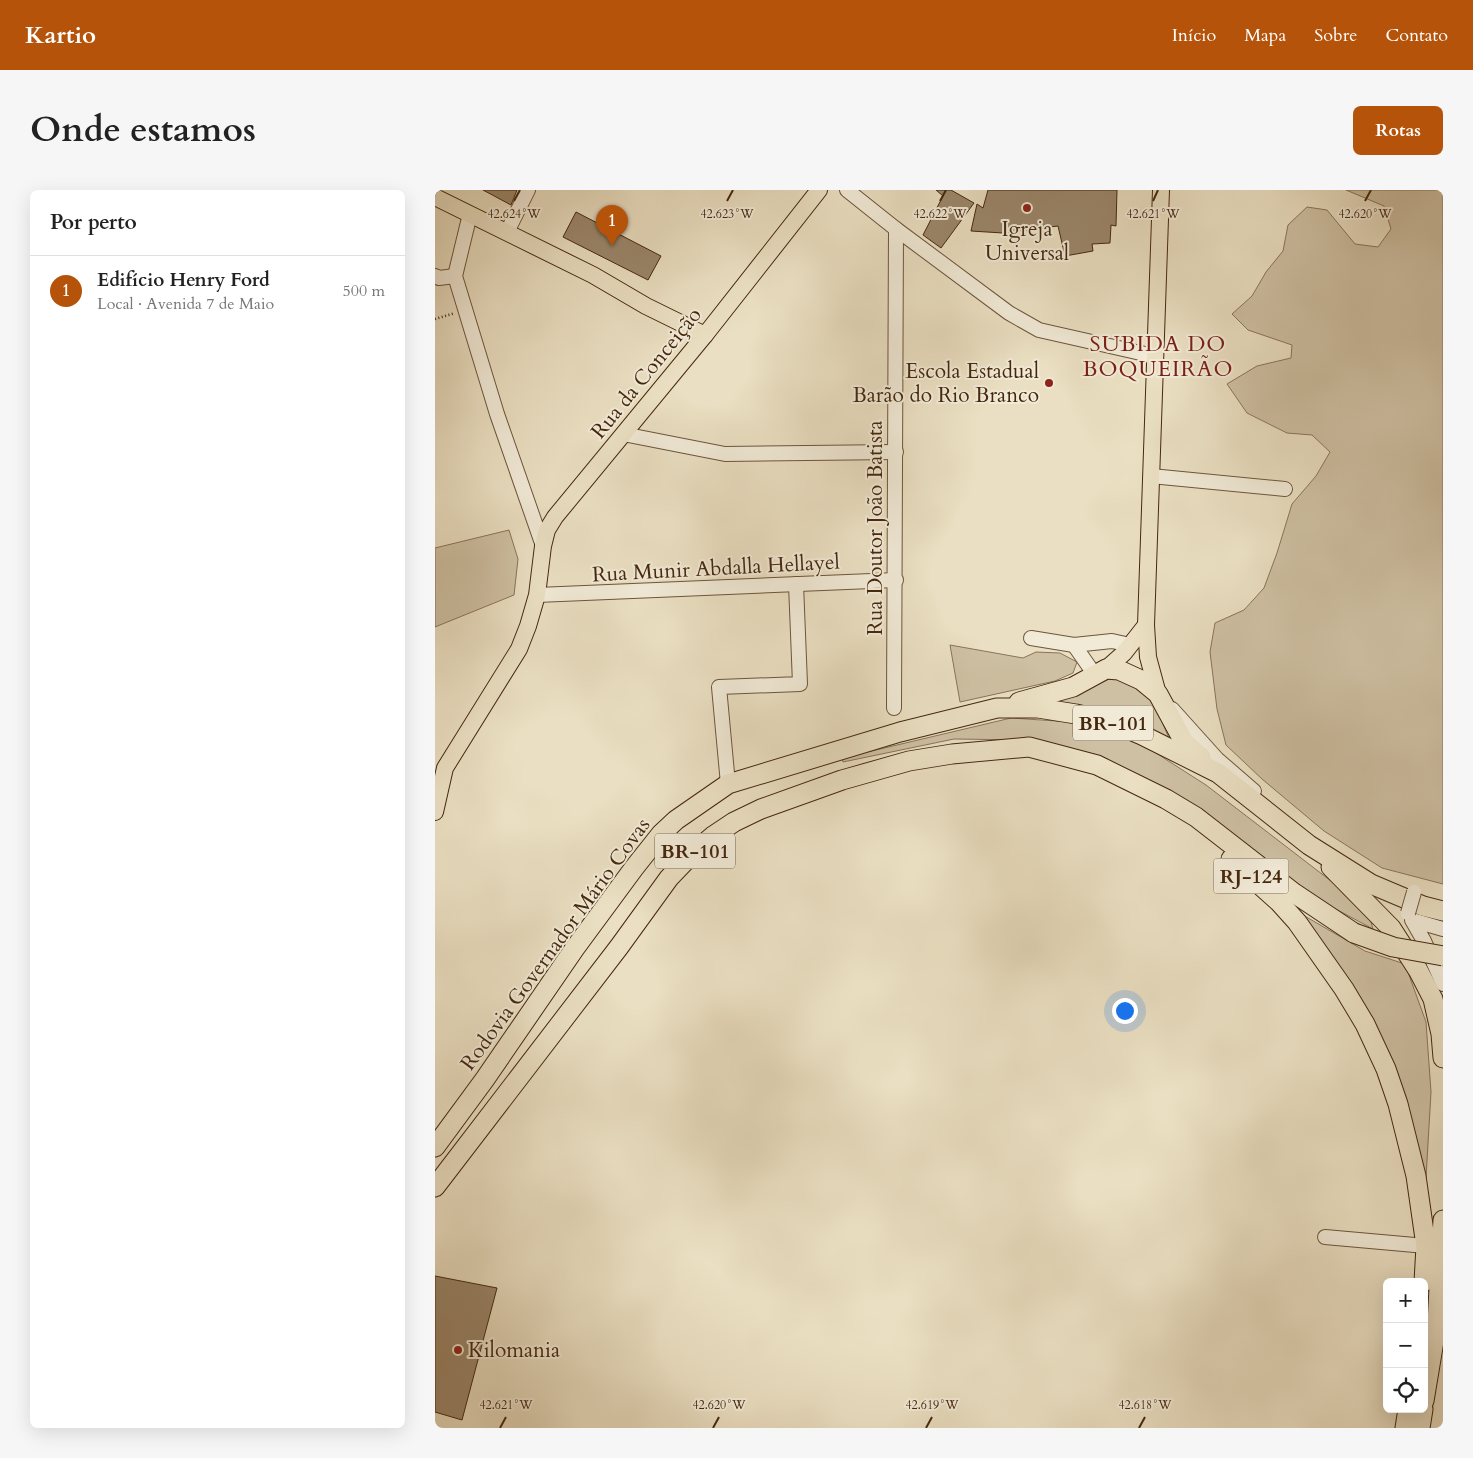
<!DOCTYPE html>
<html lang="pt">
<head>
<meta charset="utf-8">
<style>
  body { margin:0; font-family:Cardo,serif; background:#f6f6f6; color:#222 }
  .controls { position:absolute; right:15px; bottom:15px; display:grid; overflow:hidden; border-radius:8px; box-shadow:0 5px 20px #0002 }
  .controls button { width:45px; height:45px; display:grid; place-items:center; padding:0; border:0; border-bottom:1px solid #e0e0e0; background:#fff; color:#222; font:25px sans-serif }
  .you { position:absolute; left:689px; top:820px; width:18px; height:18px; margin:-12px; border:4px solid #fff; border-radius:50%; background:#1a73e8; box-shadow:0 0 0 8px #1a73e833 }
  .badge { display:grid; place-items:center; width:32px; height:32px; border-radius:50%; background:#b45309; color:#fff; font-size:16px; font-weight:700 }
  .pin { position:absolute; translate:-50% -41px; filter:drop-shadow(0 1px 2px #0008) }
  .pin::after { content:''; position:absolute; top:26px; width:18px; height:15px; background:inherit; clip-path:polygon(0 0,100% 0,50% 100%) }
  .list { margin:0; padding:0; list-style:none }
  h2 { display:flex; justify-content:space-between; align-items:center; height:65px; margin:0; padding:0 20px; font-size:21px }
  h2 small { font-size:16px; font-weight:400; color:#767676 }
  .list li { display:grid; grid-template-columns:32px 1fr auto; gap:15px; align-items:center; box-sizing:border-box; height:70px; padding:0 20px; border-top:1px solid #e0e0e0 }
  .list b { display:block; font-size:19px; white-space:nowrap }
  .list p { margin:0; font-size:16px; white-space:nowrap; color:#767676 }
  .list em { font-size:16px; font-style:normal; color:#767676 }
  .icon { flex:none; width:28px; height:28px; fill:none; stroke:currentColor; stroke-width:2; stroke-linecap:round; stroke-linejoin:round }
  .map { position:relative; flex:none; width:1008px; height:1238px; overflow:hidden; border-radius:8px }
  header { display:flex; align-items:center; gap:30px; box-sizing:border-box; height:70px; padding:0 25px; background:#b45309; color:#fff }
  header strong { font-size:24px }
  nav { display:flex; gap:28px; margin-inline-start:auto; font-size:18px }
  .intro { display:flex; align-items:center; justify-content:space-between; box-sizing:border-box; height:120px; padding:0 30px }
  h1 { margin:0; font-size:35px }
  .button { padding:12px 22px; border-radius:8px; background:#b45309; color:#fff; font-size:18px; font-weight:700 }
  main { display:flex; gap:30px; padding:0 30px }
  aside { flex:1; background:#fff; border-radius:8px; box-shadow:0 5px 20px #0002 }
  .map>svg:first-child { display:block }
  .green { fill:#cec0a3; stroke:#8a7458 }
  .building { fill:#9b876c; stroke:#45270e }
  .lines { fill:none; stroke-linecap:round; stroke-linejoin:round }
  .minor-casing { stroke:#6e553b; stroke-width:16 }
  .major-casing { stroke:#45270e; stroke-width:18 }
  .highway-casing { stroke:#45270e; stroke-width:21 }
  .path { stroke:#45270e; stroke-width:2.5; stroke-dasharray:1 2.5; stroke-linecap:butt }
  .minor { stroke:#f1ead7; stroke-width:14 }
  .major { stroke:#eadfc2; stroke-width:16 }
  .highway { stroke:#eadfc2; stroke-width:19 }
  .minor-bridge-casing { stroke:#6e553b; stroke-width:16; stroke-linecap:butt }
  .highway-bridge-casing { stroke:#45270e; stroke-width:21; stroke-linecap:butt }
  .minor-bridge { stroke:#f1ead7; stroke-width:14 }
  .highway-bridge { stroke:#eadfc2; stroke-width:19 }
  .ticks { fill:none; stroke:#45270e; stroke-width:2 }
  .poi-dot { fill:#8f2418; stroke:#f1ead7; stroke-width:2 }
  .labels { text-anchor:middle; stroke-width:4; stroke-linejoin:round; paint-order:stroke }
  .shield { fill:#f1ead7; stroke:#79624a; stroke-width:1 }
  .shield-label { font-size:20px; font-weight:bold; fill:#45270e }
  .poi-label { font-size:21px; fill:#45270e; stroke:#f1ead7 }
  .street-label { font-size:21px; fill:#45270e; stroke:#f1ead7 }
  .neighbourhood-label { font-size:22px; letter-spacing:1px; fill:#7a1f14; stroke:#f1ead7 }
  .ticks-label { font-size:12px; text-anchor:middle; fill:#45270e; stroke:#f1ead7; stroke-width:4; stroke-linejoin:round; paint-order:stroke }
</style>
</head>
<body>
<header>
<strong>Kartio</strong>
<nav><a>Início</a><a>Mapa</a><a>Sobre</a><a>Contato</a></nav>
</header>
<div class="intro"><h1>Onde estamos</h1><a class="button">Rotas</a></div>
<main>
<aside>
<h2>Por perto<small></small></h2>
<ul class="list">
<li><span class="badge">1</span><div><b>Edifício Henry Ford</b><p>Local · Avenida 7 de Maio</p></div><em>500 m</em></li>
</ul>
</aside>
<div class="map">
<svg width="1008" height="1238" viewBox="0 0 1008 1238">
  <rect width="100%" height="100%" fill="#eadfc2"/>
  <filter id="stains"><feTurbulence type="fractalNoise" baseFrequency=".004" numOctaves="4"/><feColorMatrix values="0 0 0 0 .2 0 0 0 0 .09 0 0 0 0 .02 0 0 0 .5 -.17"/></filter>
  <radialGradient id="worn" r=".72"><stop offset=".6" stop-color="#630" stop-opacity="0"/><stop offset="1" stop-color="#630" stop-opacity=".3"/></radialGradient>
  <g class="green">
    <path d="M 911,0 L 1008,0 L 1008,694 L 947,678 L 889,641 L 827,589 L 791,555 L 782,519 L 775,462 L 780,433 L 809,420 L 829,398 L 842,363 L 857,314 L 881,286 L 895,262 L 877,245 L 852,243 L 812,223 L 792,194 L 822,176 L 856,168 L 857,155 L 813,140 L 797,124 L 817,106 L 831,82 L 848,61 L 853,35 L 872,17 L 892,20 L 920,54 L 943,57 L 956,39 L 949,16 Z"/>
    <path d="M 74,340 L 83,369 L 79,405 L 0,437 L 0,358 Z"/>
    <path d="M 515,455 L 588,468 L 601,462 L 625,463 L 642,472 L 638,483 L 620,491 L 525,512 Z"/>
    <path d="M 689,487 L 718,510 L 736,553 L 709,538 L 660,518 L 616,511 L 648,501 L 674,489 Z"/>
    <path d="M 576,528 L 652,533 L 710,556 L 771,595 L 896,691 L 935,728 L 938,739 L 882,709 L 738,608 L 594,550 L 519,549 L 408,572 L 407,568 Z"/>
    <path d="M 868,725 L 930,761 L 970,774 L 991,832 L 996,902 L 990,1005 L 963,898 Z"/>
  </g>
  <g class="building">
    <path d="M 48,0 L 82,0 L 76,15 Z"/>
    <path d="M 501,0 L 516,0 L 539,13 L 506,58 L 488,45 L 508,6 Z"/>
    <path d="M 553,0 L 682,0 L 681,36 L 676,35 L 675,53 L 657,54 L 658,61 L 630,66 L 623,36 L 568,43 L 536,41 L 542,14 L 548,18 Z"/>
    <path d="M 141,22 L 226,66 L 213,90 L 128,47 Z"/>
    <path d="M 0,1086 L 62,1098 L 27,1230 L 0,1222 Z"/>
  </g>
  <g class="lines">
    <g class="minor-casing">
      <g id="minor">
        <path d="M 412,0 L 461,39 L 574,123 L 604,140 L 719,166"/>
        <path d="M 35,24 L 20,86 L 62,224 L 108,356"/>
        <path d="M 72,42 L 93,0"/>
        <path d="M 0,86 L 4,88 L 20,86"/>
        <path d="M 188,244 L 290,264 L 461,262"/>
        <path d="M 716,286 L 850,299"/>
        <path d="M 102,405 L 461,390"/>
        <path d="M 596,448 L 639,455 L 677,451 L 695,455"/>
        <path d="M 639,455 L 660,485"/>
        <path d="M 459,518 L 461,39"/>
        <path d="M 737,519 L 782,569 L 819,601"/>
        <path d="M 293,594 L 284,497 L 365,494 L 361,394"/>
        <path d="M 1008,739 L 977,730 L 989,751 L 1008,794"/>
        <path d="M 890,1047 L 991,1056"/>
      </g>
    </g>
    <g class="major-casing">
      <g id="major">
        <path d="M 0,7 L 158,85 L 211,116 L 270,145"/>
        <path d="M 671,479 L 689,463 L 711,435"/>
        <path d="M 723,504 L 713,467 L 711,435 L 726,0"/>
        <path d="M 0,622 L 10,578 L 84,459 L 93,436 L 102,405 L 108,356 L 112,340 L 120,327 L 270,145 L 384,0"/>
      </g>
    </g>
    <g class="highway-casing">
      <g id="highway">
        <path d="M 584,512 L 638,497 L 671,479 L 684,480 L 706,490 L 723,504 L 749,552 L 766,567"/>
        <path d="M 796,669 L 844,712 L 862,732 L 909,799 L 930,834 L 951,879 L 963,914 L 981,986 L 991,1056 L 989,1092"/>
        <path d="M 896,677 L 956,738 L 983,780 L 998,809 L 1006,844 L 1008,868"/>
        <path d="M 0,957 L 50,889 L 140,758 L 199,678 L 226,644 L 241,630 L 293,594 L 465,542 L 562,518 L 603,518 L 641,524 L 679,533 L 707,545 L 783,583 L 874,655 L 936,694 L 988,716 L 1008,721"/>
        <path d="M 0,997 L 184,757 L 234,688 L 258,663 L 278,646 L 299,632 L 326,619 L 407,590 L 474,571 L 517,564 L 594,557 L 662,575 L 731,609 L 761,627 L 859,703 L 919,743"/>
        <path d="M 989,1211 L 1002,1133 L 1008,1030"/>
        <path d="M 970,1238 L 973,1219"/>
        <path d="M 985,1238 L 988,1219"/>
      </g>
    </g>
    <path class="path" d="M 0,129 L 20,123"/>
    <use href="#minor" class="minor"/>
    <use href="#major" class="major"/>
    <use href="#highway" class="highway"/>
    <g class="minor-bridge-casing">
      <path id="minor-bridge" d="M 973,723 L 979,702"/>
    </g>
    <g class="highway-bridge-casing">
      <path id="highway-bridge" d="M 919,743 L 958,757 L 1008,766"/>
    </g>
    <use href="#minor-bridge" class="minor-bridge"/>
    <use href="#highway-bridge" class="highway-bridge"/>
  </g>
  <path class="ticks" d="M 79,11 L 85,0M 292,11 L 298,0M 505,11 L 511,0M 718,11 L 723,0M 930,11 L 936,0M 65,1238 L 71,1227M 278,1238 L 284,1227M 491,1238 L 497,1227M 704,1238 L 710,1227"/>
  <g class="poi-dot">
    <circle cx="592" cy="18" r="5"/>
    <circle cx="614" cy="193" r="5"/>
    <circle cx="23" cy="1160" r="5"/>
  </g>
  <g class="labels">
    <g class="shield">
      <rect x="638" y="515.5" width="80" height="35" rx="4"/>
      <rect x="220" y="643.5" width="80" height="35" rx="4"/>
      <rect x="778.5" y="668.5" width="75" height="35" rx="4"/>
    </g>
    <g class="shield-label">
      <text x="678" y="540">BR-101</text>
      <text x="260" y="668">BR-101</text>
      <text x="816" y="693">RJ-124</text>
    </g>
    <g class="poi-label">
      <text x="592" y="46">Igreja<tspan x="592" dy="24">Universal</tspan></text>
      <text x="604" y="188" text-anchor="end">Escola Estadual<tspan x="604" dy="24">Barão do Rio Branco</tspan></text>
      <text x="33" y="1167" text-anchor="start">Kilomania</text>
    </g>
    <g class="street-label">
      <text transform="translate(211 183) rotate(-51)" y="7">Rua da Conceição</text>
      <text transform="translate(440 338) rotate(-90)" y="7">Rua Doutor João Batista</text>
      <text transform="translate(281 378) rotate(-3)" y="7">Rua Munir Abdalla Hellayel</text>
      <text transform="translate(120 754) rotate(-54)" y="7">Rodovia Governador Mário Covas</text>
    </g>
    <g class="neighbourhood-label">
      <text x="723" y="161">SUBIDA DO<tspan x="723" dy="25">BOQUEIRÃO</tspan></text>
    </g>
  </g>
  <g class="ticks-label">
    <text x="79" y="28">42.624°W</text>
    <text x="292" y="28">42.623°W</text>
    <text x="505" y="28">42.622°W</text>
    <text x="718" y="28">42.621°W</text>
    <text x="930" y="28">42.620°W</text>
    <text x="71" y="1219">42.621°W</text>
    <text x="284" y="1219">42.620°W</text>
    <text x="497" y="1219">42.619°W</text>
    <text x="710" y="1219">42.618°W</text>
  </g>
  <rect width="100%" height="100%" filter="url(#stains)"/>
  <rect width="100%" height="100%" fill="url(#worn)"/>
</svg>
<div class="controls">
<button>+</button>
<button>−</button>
<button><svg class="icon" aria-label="locate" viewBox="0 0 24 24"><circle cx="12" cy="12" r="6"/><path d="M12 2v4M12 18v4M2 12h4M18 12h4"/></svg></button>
</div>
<div class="you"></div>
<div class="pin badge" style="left:177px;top:56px">1</div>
</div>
</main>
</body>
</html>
